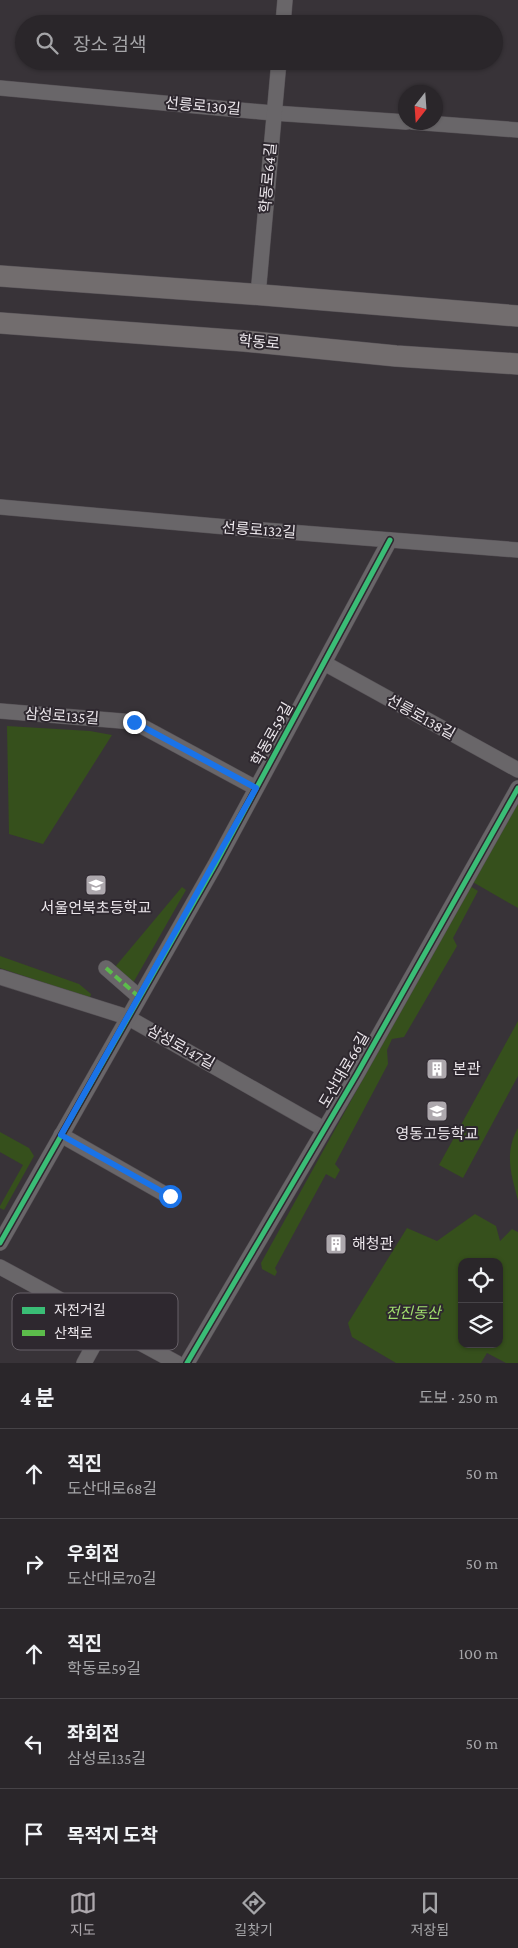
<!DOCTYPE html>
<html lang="ko">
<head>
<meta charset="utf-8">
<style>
  body { margin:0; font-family:"Crimson Pro","Noto Sans KR",serif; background:#322e32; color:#f1f3f6 }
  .controls { position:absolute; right:15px; bottom:15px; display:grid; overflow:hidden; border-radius:10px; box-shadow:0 1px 4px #0004 }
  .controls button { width:45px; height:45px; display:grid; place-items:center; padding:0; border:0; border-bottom:1px solid #464347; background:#2a262a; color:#f1f3f6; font:25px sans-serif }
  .compass { position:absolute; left:398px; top:85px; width:45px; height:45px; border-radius:50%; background:#2a262a; box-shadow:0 1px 4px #0004; rotate:197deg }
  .stop { position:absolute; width:15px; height:15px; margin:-11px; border:4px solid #1a73e8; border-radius:50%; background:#fff }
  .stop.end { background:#1a73e8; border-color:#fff; box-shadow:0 1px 5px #0008 }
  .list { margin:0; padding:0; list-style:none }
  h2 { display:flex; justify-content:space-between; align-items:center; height:65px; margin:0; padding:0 20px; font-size:21px }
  h2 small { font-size:16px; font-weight:400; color:#a5a5a8 }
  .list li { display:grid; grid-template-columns:32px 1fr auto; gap:15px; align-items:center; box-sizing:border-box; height:90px; padding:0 20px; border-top:1px solid #464347 }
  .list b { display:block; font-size:19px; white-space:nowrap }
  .list p { margin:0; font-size:16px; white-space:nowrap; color:#a5a5a8 }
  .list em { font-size:16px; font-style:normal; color:#a5a5a8 }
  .icon { flex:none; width:28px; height:28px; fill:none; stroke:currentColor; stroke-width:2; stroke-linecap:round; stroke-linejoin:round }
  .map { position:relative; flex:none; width:518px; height:1363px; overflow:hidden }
  .search { position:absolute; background:#2a262a; box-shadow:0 1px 4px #0004; left:15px; right:15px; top:15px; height:55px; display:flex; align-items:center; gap:12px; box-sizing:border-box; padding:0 18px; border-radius:28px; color:#a5a5a8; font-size:19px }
  .sheet { height:515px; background:#2a262a }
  nav { display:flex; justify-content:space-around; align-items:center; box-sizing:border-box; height:70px; border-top:1px solid #464347; background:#2a262a; font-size:14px; color:#a5a5a8 }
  nav a { display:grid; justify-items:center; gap:2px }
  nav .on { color:#ada8ad }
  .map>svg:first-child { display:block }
  .green { fill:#36501c; fill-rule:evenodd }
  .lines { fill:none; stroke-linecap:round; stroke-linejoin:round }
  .street-casing { stroke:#555055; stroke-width:16 }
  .secondary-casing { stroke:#555055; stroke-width:22 }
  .street { stroke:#696669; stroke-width:15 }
  .secondary { stroke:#726d6e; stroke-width:21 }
  .quiet { stroke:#5cbc4b; stroke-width:4; stroke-dasharray:8 4; stroke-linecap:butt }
  .cycleway-casing { stroke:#2e282f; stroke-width:8 }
  .cycleway { stroke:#3abd76; stroke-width:5 }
  .route { stroke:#1a73e8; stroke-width:6 }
  .labels { text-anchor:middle; stroke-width:4; stroke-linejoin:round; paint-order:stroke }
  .street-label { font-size:15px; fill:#ece7ec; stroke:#2e282f }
  .poi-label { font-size:15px; fill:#ece7ec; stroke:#2e282f }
  .park-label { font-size:15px; font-style:italic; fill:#a1de6d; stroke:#2e282f }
  .key { fill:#2e282f; stroke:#676168; stroke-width:1 }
  .key-label { font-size:14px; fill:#ece7ec }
</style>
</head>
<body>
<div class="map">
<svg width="518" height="1363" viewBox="0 0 518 1363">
  <rect width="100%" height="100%" fill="#383338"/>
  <g class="green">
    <path d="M 7,726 L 90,731 L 112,735 L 43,844 L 9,834 Z"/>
    <path d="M 518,798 L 518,908 L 471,881 Z"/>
    <path d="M 470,886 L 478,891 L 453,938 L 457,946 L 404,1037 L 392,1039 L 387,1050 L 388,1064 L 335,1164 L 340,1170 L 335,1179 L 326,1174 L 275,1268 L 277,1272 L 275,1276 L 262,1269 L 261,1263 Z"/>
    <path d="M 182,887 L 186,890 L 133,983 L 115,967 Z"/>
    <path d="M 0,956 L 79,984 L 91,994 L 90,998 L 0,968 Z"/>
    <path d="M 518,1021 L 518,1076 L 463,1178 L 439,1165 Z"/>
    <path d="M 518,1128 L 518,1200 C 511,1174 504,1153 518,1128 Z"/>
    <path d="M 0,1132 L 29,1148 L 34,1156 L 4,1210 L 0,1208 L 0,1206 L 23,1165 L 0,1152 Z"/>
    <path d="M 475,1214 L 496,1226 L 500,1241 L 512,1229 L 518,1232 L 518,1363 L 506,1363 L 487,1353 L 481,1363 L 396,1363 L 352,1337 L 348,1323 L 407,1228 L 437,1241 ZM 462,1262 L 499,1262 L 499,1344 L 462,1344 Z"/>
  </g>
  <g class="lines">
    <g class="street-casing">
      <g id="street">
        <path d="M 283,24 L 285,0"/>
        <path d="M 0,88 L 273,113 L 406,122"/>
        <path d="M 412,122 L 518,130"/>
        <path d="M 258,295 L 279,61"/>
        <path d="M 0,507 L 238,528 L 518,550"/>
        <path d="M 324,663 L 518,770"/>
        <path d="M 0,711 L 134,722 L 256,788"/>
        <path d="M 106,968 L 138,996"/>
        <path d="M 0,977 L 127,1017 L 324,1129"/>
        <path d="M 61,1135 L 170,1197"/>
        <path d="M 0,1243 L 215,865 L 390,540"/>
        <path d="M 0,1267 L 177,1363"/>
        <path d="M 84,1363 L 106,1323"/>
        <path d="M 187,1363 L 357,1074 L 518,788"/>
      </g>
    </g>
    <g class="secondary-casing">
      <g id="secondary">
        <path d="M 0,276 L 250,294 L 518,316"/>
        <path d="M 0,323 L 244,341 L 396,356 L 518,364"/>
      </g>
    </g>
    <use href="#street" class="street"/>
    <use href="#secondary" class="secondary"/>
    <path class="quiet" d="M 106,968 L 138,996"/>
    <g class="cycleway-casing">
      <g id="cycleway">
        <path d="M 0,1243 L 215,865 L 390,540"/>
        <path d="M 187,1363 L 357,1074 L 518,788"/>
      </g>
    </g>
    <use href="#cycleway" class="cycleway"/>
  </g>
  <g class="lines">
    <path class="route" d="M 134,722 L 256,788 L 61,1135 L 170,1196"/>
  </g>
  <defs>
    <g id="school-square" transform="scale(1.125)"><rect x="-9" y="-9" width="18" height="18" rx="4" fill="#ada8ad" stroke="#2e282f"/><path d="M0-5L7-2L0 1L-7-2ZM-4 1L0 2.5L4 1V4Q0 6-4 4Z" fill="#fff"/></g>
    <g id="building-square" transform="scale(1.125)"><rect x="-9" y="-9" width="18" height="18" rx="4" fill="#ada8ad" stroke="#2e282f"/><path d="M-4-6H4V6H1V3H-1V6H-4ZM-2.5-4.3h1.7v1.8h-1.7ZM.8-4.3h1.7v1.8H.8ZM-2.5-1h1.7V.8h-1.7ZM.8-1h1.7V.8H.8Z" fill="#fff"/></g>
  </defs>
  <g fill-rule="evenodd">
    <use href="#school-square" x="96" y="885"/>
    <use href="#building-square" x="437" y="1069"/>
    <use href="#school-square" x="437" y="1111"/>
    <use href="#building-square" x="336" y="1244"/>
  </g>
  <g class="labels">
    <g class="street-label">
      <text transform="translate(203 106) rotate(5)" y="5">선릉로130길</text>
      <text transform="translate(268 178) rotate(-85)" y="5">학동로64길</text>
      <text transform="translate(259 342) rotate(5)" y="5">학동로</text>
      <text transform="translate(259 530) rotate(4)" y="5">선릉로132길</text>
      <text transform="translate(62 716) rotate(4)" y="5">삼성로135길</text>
      <text transform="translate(421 717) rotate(29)" y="5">선릉로138길</text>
      <text transform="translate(272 734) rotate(-61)" y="5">학동로59길</text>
      <text transform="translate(181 1047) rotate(29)" y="5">삼성로147길</text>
      <text transform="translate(344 1070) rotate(-60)" y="5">도산대로66길</text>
    </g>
    <g class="poi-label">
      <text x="96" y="913">서울언북초등학교</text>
      <text x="453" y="1074" text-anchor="start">본관</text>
      <text x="437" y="1139">영동고등학교</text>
      <text x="352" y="1249" text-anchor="start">해청관</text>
    </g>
    <g class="park-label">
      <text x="413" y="1318">전진동산</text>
    </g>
  </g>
  <rect x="12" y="1293" width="166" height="57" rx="8" class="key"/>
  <rect x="22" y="1307" width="23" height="7" fill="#3abd76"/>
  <rect x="22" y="1330" width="23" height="6" fill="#5cbc4b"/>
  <g class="key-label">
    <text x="54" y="1315">자전거길</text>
    <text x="54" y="1338">산책로</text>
  </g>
</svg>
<div class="controls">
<button><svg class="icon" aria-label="locate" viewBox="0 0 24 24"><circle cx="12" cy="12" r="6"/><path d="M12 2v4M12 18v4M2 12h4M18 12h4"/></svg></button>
<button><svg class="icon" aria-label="layers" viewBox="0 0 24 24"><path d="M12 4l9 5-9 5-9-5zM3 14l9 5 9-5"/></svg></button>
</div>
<svg class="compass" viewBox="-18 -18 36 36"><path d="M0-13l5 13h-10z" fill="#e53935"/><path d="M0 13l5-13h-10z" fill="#a5a5a8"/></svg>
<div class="stop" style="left:170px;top:1196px"></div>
<div class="stop end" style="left:134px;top:722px"></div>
<div class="search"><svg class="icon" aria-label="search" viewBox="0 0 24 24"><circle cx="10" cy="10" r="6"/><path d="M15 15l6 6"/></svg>장소 검색</div>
</div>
<section class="sheet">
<h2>4 분<small>도보 · 250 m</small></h2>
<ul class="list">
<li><svg class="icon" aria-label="ahead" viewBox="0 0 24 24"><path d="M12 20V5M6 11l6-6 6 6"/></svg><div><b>직진</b><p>도산대로68길</p></div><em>50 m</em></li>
<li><svg class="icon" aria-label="right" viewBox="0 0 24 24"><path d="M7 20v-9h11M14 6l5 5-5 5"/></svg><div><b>우회전</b><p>도산대로70길</p></div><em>50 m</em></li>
<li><svg class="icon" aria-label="ahead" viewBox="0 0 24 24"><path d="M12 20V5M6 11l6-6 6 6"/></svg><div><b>직진</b><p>학동로59길</p></div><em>100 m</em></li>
<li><svg class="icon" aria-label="left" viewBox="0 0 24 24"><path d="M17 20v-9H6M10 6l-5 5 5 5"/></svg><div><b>좌회전</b><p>삼성로135길</p></div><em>50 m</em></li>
<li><svg class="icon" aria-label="arrive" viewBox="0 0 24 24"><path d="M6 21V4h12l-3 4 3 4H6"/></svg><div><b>목적지 도착</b></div></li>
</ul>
</section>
<nav>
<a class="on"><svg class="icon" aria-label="map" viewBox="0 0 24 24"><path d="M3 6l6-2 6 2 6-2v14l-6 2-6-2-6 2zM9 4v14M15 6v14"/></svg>지도</a>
<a><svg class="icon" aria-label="directions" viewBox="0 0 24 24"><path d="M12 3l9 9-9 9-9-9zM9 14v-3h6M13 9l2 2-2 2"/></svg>길찾기</a>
<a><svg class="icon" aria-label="saved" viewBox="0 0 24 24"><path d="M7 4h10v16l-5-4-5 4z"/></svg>저장됨</a>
</nav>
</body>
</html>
